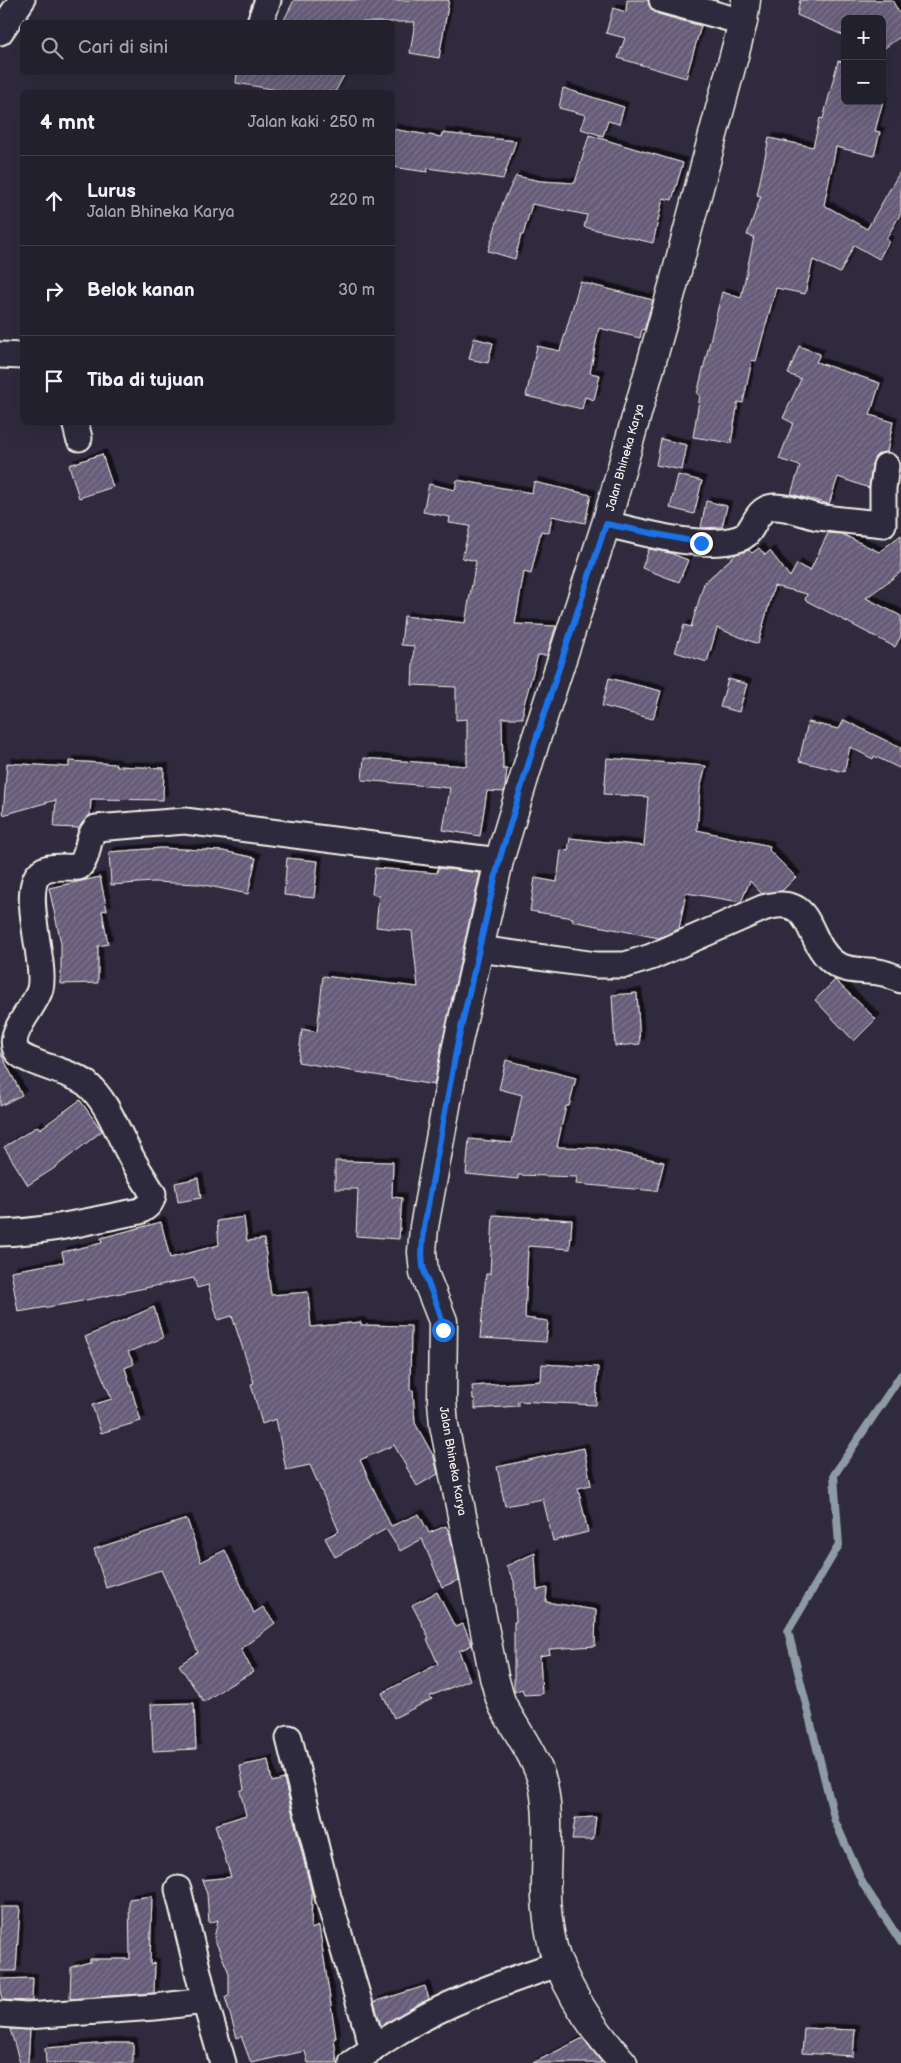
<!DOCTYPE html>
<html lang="id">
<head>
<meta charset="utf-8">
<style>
  body { margin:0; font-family:"Balsamiq Sans",sans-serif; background:#2f2d3a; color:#f1f3f6 }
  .controls { position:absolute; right:15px; top:15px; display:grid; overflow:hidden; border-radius:8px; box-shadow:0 5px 20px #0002 }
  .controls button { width:45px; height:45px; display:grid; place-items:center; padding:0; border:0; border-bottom:1px solid #403e4a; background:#23202e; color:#f1f3f6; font:25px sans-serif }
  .stop { position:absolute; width:15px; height:15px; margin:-11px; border:4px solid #1a73e8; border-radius:50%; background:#fff }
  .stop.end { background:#1a73e8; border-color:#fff; box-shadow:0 1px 5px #0008 }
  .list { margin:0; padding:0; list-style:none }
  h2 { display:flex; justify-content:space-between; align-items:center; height:65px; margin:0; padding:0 20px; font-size:21px }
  h2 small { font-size:16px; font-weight:400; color:#a3a3aa }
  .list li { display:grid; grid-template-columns:32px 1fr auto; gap:15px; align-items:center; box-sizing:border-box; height:90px; padding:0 20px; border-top:1px solid #403e4a }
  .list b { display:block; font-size:19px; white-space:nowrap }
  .list p { margin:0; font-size:16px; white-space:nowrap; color:#a3a3aa }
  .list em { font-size:16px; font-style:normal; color:#a3a3aa }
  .icon { flex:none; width:28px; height:28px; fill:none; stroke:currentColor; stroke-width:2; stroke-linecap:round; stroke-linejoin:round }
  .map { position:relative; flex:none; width:901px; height:2063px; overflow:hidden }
  .search { position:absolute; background:#23202e; box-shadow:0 5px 20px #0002; left:20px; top:20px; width:375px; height:55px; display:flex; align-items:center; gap:12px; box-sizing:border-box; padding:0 18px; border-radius:8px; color:#a3a3aa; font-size:19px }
  .panel { position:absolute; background:#23202e; box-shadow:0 5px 20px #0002; left:20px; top:90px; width:375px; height:335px; border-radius:8px }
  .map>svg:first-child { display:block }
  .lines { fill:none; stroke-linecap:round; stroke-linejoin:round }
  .stream { stroke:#8f9ba4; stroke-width:8 }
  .building { fill:url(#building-hatch); stroke:#f4f1e8; filter:url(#shadow) }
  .street-casing { stroke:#f4f1e8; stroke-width:29 }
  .secondary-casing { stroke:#f4f1e8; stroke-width:31 }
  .street { stroke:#2f2a3d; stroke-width:25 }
  .secondary { stroke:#2f2a3d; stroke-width:28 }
  .route { stroke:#1a73e8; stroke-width:6 }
  .labels { text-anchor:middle; stroke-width:4; stroke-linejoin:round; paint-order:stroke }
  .street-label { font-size:12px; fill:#f4f1e8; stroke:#2f2a3d }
</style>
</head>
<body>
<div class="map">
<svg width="901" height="2063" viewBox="0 0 901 2063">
  <defs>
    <pattern id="building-hatch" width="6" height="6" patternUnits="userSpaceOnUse" patternTransform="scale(1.25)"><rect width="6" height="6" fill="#665c79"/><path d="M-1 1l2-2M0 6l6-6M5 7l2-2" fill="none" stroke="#7c748c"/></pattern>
    <filter id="shadow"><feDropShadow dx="4.5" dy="-4.5" stdDeviation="0" flood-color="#0009"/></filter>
  </defs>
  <rect width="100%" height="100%" fill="#2f2a3d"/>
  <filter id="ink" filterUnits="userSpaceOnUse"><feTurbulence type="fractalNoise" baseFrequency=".02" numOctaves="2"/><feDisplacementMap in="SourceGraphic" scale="10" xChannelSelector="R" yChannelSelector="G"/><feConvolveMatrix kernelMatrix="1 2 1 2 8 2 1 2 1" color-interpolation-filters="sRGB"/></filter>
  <g filter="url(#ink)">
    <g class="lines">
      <path class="stream" d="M 901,1375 L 834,1475 L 839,1545 L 788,1631 L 835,1821 L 863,1884 L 901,1942"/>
    </g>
    <g class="building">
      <path d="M 294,0 L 449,0 L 439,58 L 410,53 L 415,22 L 283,22 Z"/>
      <path d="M 627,0 L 648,0 L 652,10 L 658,14 L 701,26 L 686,78 L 618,58 L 625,38 L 606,33 L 613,8 L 626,12 Z"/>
      <path d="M 800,0 L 892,0 L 901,16 L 901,36 L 882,50 L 882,19 L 845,19 L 845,36 L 797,15 Z"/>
      <path d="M 838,61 L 845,62 L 845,101 L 883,101 L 875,131 L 880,132 L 874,156 L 836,147 L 824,205 L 867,229 L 901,170 L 901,213 L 886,239 L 889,241 L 879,259 L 854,245 L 840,273 L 813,260 L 805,294 L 776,288 L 756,361 L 752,360 L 743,403 L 738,402 L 731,443 L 693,437 L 700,395 L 697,394 L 722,292 L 741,298 L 754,237 L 747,235 L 761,196 L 757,195 L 769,138 L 813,147 L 820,118 L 823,119 Z"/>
      <path d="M 237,72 L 346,72 L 335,92 L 289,92 L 236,83 Z"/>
      <path d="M 563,88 L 624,107 L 619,124 L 608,121 L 603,136 L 581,129 L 586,115 L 559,108 Z"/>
      <path d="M 392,129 L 441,137 L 442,133 L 516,141 L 503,179 L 428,168 L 427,172 L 392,167 Z"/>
      <path d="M 589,135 L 683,163 L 672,200 L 663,198 L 653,243 L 584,227 L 587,215 L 532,204 L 523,235 L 521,235 L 515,259 L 488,251 L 503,202 L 516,176 L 541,181 L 575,183 Z"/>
      <path d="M 580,282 L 653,300 L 644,330 L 642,329 L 640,338 L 599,328 L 590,373 L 600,375 L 594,400 L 585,397 L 582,409 L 526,396 L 537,346 L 560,351 Z"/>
      <path d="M 474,338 L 493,343 L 488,363 L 469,359 Z"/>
      <path d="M 799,346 L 820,354 L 816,362 L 880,383 L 870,415 L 893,422 L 887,452 L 880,453 L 875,457 L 872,464 L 869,488 L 838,477 L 829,504 L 791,494 L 800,466 L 779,459 L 793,423 L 783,418 L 801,379 L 788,374 Z"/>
      <path d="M 661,439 L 687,445 L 682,470 L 656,465 Z"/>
      <path d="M 102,454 L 113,487 L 79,498 L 69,465 Z"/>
      <path d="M 678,475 L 702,481 L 694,514 L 670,508 Z"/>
      <path d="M 457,480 L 532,493 L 534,482 L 591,495 L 585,523 L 552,516 L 549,533 L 541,531 L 531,574 L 524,572 L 515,624 L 556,626 L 547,655 L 538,655 L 523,708 L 523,718 L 502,718 L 503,769 L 507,769 L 505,787 L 504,792 L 487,791 L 480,836 L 443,830 L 450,788 L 362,780 L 364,758 L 467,766 L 467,719 L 456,720 L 456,687 L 412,685 L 414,646 L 401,645 L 404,616 L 465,623 L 476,561 L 462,558 L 470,526 L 449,523 L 450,517 L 423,512 L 429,484 L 455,490 Z"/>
      <path d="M 706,501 L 727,506 L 722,527 L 701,528 Z"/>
      <path d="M 828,533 L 842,534 L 879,552 L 901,535 L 901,572 L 866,598 L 901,616 L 901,636 L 895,647 L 805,600 L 807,594 L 774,586 L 758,644 L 717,628 L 707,662 L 675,652 L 684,625 L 691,627 L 704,583 L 736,554 L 749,550 L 752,553 L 759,548 L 765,555 L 770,551 L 790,577 L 797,564 L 810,571 Z"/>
      <path d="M 649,549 L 670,553 L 688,560 L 679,582 L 642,568 Z"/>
      <path d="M 609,678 L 661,691 L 653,719 L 602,706 Z"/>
      <path d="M 728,679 L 747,684 L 739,712 L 720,707 Z"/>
      <path d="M 844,720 L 901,748 L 901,769 L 874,756 L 873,759 L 850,747 L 844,772 L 799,761 L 808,722 L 839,729 Z"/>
      <path d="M 607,758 L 706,766 L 700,789 L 697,830 L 770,846 L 769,850 L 796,877 L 782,891 L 762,894 L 750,881 L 741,902 L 686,893 L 679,929 L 659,938 L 572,921 L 573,918 L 530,911 L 535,878 L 557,882 L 561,850 L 568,851 L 570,838 L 644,846 L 648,797 L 604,794 Z"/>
      <path d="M 69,761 L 116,764 L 116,766 L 164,768 L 163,800 L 91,799 L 90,815 L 79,828 L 54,827 L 56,800 L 3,815 L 7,763 L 69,767 Z"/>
      <path d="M 161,848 L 223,851 L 256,858 L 248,894 L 199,884 L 153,882 L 111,885 L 109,852 Z"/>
      <path d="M 287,858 L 318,861 L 314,898 L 284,895 Z"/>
      <path d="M 375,868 L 437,873 L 438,868 L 480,873 L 442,1043 L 434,1085 L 298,1062 L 302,1029 L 317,1032 L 323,976 L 418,987 L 412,931 L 376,927 L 379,895 L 372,894 Z"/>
      <path d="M 100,877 L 107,910 L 102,911 L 108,944 L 98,946 L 98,983 L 61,984 L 61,943 L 49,888 Z"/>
      <path d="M 835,980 L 876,1019 L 854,1041 L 815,1000 Z"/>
      <path d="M 637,993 L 640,1044 L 615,1046 L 612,995 Z"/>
      <path d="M 0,1052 L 22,1095 L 0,1106 Z"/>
      <path d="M 506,1060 L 576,1078 L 569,1106 L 566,1106 L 557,1147 L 597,1148 L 664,1162 L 657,1191 L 576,1184 L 577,1177 L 518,1175 L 518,1179 L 466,1174 L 469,1139 L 512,1143 L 522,1095 L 499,1089 Z"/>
      <path d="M 80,1100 L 102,1131 L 53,1169 L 28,1185 L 4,1147 L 38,1126 L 40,1129 Z"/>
      <path d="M 335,1161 L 393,1162 L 392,1197 L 402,1198 L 399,1239 L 356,1236 L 358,1189 L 335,1189 Z"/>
      <path d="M 198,1178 L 201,1198 L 178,1202 L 175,1183 Z"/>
      <path d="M 493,1215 L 572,1220 L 570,1249 L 528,1246 L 525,1318 L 548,1321 L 546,1342 L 480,1338 L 486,1274 L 490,1274 Z"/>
      <path d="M 244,1217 L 247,1241 L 264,1239 L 271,1295 L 308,1292 L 311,1327 L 361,1322 L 361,1325 L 411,1326 L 410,1390 L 413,1390 L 415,1423 L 434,1457 L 438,1474 L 417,1486 L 394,1445 L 360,1460 L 391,1526 L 419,1514 L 429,1533 L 446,1526 L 450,1535 L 459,1580 L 442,1587 L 422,1539 L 400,1551 L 386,1529 L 335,1557 L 325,1538 L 339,1531 L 310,1465 L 286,1470 L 276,1419 L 262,1424 L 251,1384 L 254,1383 L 232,1316 L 218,1320 L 208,1285 L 197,1288 L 194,1278 L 72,1303 L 18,1312 L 11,1271 L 64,1262 L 62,1252 L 102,1243 L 101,1238 L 161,1222 L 170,1258 L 219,1245 L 217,1221 Z"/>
      <path d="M 154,1307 L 163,1338 L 128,1352 L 134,1364 L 125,1368 L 141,1421 L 101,1433 L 92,1405 L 112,1399 L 85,1337 Z"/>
      <path d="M 542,1364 L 598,1367 L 596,1405 L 518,1401 L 518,1406 L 475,1409 L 475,1399 L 473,1399 L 472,1386 L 541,1381 Z"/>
      <path d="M 584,1448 L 591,1485 L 578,1488 L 588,1532 L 553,1541 L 543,1499 L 505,1506 L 497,1467 Z"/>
      <path d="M 187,1519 L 201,1562 L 225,1550 L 254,1613 L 263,1607 L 275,1623 L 241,1649 L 253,1672 L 223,1689 L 204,1702 L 179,1665 L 198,1652 L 161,1570 L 106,1588 L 94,1549 Z"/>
      <path d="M 535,1553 L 537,1590 L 547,1588 L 546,1602 L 596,1610 L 595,1646 L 549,1649 L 550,1654 L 540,1656 L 542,1694 L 524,1695 L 522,1689 L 514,1692 L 514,1622 L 516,1622 L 514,1581 L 506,1566 Z"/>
      <path d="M 437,1592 L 455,1627 L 463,1624 L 472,1645 L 459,1651 L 470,1680 L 430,1696 L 432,1699 L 394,1718 L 382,1693 L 438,1664 L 427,1639 L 429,1638 L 412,1605 Z"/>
      <path d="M 194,1703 L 196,1749 L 153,1751 L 151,1704 Z"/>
      <path d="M 268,1760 L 272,1782 L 284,1779 L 312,1894 L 311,1929 L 319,1926 L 336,2038 L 334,2038 L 337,2063 L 308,2063 L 305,2051 L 251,2063 L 241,2036 L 237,2038 L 225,1997 L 229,1996 L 229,1973 L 214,1938 L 218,1920 L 209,1923 L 207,1894 L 202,1880 L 231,1877 L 215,1825 L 246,1815 L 240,1791 L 244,1789 L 240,1766 Z"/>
      <path d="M 596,1817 L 593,1840 L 572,1840 L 575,1818 Z"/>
      <path d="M 152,1896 L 150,1964 L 155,1963 L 154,1993 L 70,1999 L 71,1967 L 90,1962 L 90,1959 L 130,1959 L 129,1899 Z"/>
      <path d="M 0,1907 L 20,1907 L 16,1971 L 0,1971 Z"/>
      <path d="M 33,1978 L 32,2001 L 2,2000 L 0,1979 Z"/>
      <path d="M 425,1986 L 429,1999 L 381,2026 L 374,2002 Z"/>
      <path d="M 804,2028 L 855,2030 L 853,2056 L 802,2053 Z"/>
      <path d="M 10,2029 L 30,2030 L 28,2063 L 20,2063 Z"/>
      <path d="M 583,2038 L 602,2063 L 533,2063 Z"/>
      <path d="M 110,2043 L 133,2043 L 133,2063 L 46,2063 L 45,2048 Z"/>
    </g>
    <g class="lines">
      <g class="street-casing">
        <g id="street">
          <path d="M 662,0 L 743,22"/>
          <path d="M 260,22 L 268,0"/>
          <path d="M 0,32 L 22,0"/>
          <path d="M 0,355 L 22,356"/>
          <path d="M 75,422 L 79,438"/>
          <path d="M 606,524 C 643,532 701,550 738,539 C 756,534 752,510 773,507 C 787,506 804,514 818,517 C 839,520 861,522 883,524 L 883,488 L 886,466"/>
          <path d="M 479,949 L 596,965 L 625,965 L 651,957 L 763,908 C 816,892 804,941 834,963 C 848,973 867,969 883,973 C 889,974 895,978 901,980"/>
          <path d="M 0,1233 C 47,1232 93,1220 140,1211 C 147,1207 152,1203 153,1194 C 145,1180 135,1166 128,1151 C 116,1129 107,1101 87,1084 C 72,1071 22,1063 16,1050 C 7,1032 36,1006 40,989 C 47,962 18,887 42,871 C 50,865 69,868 79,867 C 90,856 85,840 96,828 L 185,821 L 499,861"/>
          <path d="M 289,1738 L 328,1897 L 373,2049"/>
          <path d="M 178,1889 L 205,2001"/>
          <path d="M 0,2014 L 27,2016 L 155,2007 L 205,2001 L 223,2063"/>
          <path d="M 352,2063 C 365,2055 377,2045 390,2037 C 441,2004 501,1983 558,1964"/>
        </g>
      </g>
      <g class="secondary-casing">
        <g id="secondary">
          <path id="s1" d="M 623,2063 C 597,2034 574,2001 559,1965 C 550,1945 545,1905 546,1883 C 546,1850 550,1817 543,1784 C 536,1756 516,1731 503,1706 C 499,1698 497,1687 494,1677 L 444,1425 L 442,1401 L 443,1321 L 424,1273 L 422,1252 L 424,1227 L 457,1046 L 499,861 L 535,742 L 606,524 L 673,286 L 743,22 L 746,0"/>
        </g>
      </g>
      <use href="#street" class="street"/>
      <use href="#secondary" class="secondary"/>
    </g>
  </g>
  <g class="lines" filter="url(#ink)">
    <path class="route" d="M 443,1330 C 442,1310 431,1294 425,1274 C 420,1259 423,1243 424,1227 L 457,1046 L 499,861 L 535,742 L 606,524 L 701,543"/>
  </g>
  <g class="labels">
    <g class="street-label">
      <text dy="4" stroke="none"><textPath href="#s1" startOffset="1674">Jalan Bhineka Karya</textPath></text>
      <text transform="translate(453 1461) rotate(80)" y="4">Jalan Bhineka Karya</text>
    </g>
  </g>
</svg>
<div class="controls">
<button>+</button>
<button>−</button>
</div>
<div class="stop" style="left:443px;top:1330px"></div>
<div class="stop end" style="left:701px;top:543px"></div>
<div class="search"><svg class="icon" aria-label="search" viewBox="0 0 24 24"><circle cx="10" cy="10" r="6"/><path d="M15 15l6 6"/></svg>Cari di sini</div>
<section class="panel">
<h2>4 mnt<small>Jalan kaki · 250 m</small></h2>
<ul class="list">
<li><svg class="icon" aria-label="ahead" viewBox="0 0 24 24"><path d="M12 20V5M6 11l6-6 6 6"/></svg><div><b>Lurus</b><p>Jalan Bhineka Karya</p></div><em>220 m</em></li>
<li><svg class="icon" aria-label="right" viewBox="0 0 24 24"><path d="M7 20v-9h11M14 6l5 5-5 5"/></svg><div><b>Belok kanan</b></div><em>30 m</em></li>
<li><svg class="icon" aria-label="arrive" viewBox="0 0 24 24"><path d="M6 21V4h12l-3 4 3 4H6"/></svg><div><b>Tiba di tujuan</b></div></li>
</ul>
</section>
</div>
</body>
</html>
